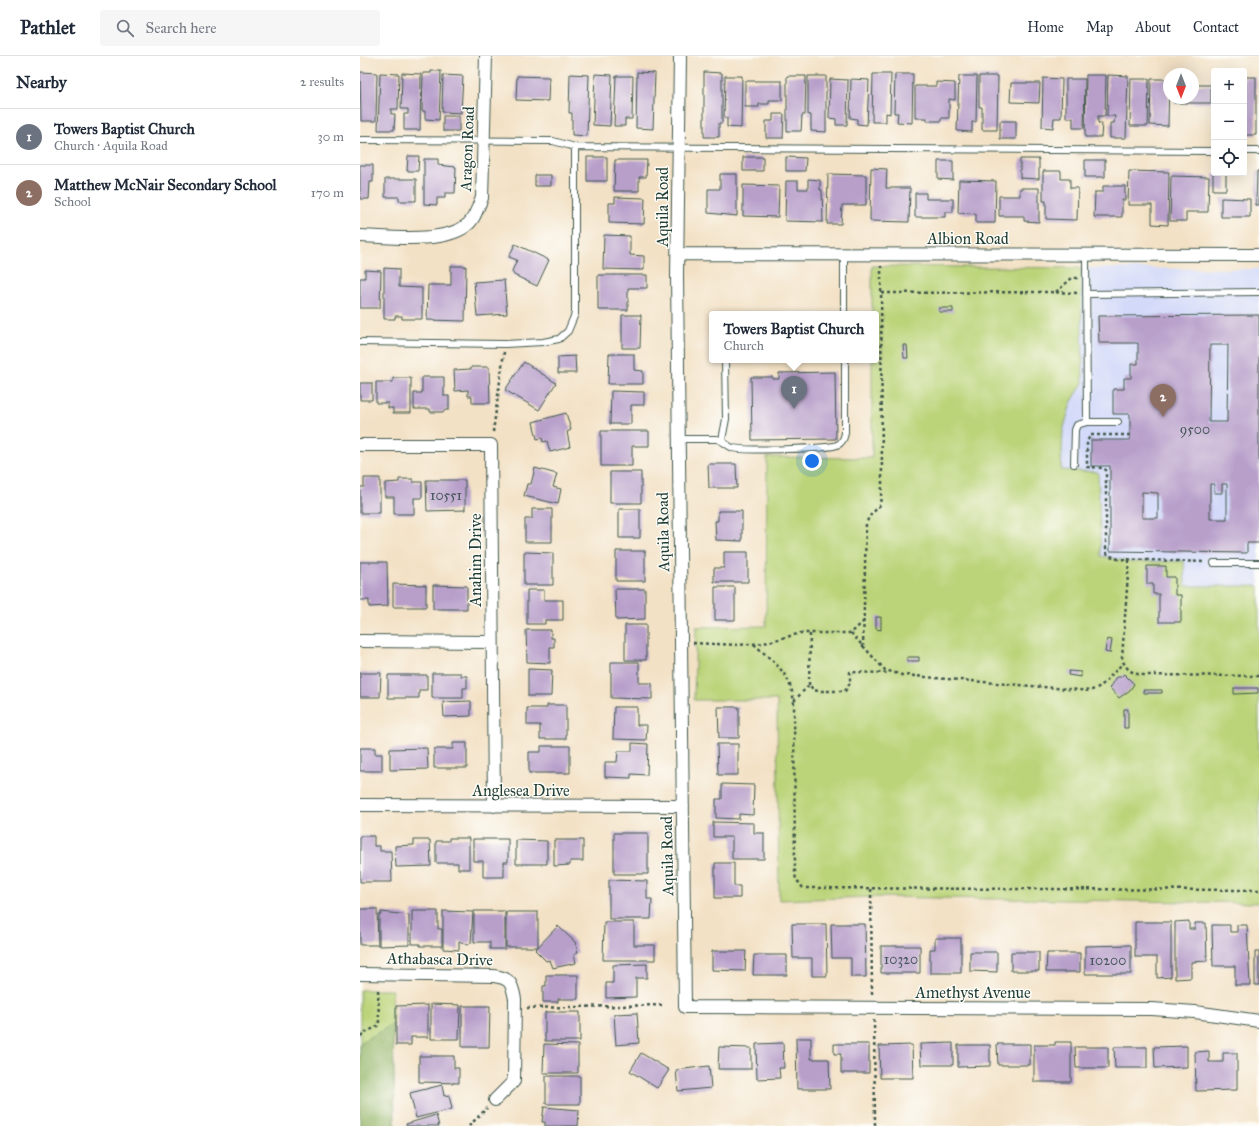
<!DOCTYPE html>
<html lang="en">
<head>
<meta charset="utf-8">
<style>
	:root { --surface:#fff; --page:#f6f6f7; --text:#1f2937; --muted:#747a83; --line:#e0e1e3; --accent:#2563eb }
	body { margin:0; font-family:"IM FELL Great Primer",serif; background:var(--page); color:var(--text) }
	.controls { position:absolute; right:12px; top:12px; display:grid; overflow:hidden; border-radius:4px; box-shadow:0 4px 16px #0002 }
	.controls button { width:36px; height:36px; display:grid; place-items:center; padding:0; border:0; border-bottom:1px solid var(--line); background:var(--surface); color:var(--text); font:20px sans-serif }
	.compass { position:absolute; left:803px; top:12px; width:36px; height:36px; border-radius:50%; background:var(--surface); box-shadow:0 4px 16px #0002; rotate:180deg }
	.you { position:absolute; left:452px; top:405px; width:14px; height:14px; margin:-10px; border:3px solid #fff; border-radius:50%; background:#1a73e8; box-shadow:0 0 0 6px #1a73e833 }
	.badge { display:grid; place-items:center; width:26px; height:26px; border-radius:50%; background:var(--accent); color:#fff; font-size:13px; font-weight:700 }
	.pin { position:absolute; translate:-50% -33px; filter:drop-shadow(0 1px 2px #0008) }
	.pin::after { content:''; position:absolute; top:21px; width:14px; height:12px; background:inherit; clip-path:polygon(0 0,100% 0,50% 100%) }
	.popup { position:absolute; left:349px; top:255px; width:170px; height:52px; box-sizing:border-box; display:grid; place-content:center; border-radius:4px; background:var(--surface); filter:drop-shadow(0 1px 3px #0005); font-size:13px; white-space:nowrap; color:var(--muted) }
	.popup b { font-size:15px; color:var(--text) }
	.popup::after { content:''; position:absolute; left:50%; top:100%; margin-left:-8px; border:8px solid transparent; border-top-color:var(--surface) }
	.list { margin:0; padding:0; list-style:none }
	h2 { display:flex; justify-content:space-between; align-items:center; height:52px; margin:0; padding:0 16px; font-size:17px }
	h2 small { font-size:13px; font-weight:400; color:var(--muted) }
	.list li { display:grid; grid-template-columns:26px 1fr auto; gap:12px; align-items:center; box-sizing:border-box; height:56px; padding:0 16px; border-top:1px solid var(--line) }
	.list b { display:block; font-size:15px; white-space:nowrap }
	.list p { margin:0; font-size:13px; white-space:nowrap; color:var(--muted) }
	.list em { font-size:13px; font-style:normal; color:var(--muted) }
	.icon { flex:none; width:22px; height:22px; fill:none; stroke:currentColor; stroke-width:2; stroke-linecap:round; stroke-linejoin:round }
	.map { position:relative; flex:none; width:899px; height:1070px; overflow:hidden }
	header { display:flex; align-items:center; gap:24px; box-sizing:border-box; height:56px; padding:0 20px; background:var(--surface); border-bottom:1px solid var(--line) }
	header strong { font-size:19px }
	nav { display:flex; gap:22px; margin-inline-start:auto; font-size:14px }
	.search { width:280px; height:36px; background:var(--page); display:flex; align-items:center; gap:10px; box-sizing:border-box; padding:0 14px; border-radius:4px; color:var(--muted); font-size:15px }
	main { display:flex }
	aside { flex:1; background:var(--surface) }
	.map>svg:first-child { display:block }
</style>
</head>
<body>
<header>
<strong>Pathlet</strong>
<div class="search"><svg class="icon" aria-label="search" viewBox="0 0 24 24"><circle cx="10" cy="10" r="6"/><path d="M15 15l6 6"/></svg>Search here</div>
<nav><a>Home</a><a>Map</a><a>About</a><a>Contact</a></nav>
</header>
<main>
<aside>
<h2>Nearby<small>2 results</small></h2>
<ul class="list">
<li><span class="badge" style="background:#6b7280">1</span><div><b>Towers Baptist Church</b><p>Church · Aquila Road</p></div><em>30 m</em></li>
<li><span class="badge" style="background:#8d6e63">2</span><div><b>Matthew McNair Secondary School</b><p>School</p></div><em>170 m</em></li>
</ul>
</aside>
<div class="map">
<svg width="899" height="1070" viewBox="0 0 899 1070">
	<rect width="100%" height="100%" fill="#fdfcf7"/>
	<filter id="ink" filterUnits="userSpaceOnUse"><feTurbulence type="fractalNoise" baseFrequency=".025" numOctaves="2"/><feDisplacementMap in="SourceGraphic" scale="8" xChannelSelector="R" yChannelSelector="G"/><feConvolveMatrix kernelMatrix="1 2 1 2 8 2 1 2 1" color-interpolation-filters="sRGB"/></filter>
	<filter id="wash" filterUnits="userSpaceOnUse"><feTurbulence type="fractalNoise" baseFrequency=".012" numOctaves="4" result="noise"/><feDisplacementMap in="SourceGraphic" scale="16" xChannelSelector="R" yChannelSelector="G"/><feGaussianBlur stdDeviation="0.9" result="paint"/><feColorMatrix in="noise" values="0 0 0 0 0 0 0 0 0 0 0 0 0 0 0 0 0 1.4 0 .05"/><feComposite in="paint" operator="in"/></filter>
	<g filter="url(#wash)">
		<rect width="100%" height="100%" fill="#f3e1c5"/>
		<path fill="#d2d9f9" d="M721 212 899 213V530H825L824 506H771L741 501 738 416 701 414 703 375 711 347 723 327Z"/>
		<path fill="#bbd479" stroke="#6d8856" d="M512 210 721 212 723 327 711 347 703 375 701 414 738 416 741 500 771 506 824 505 825 530H899V847L512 841 419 844 417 644H334L336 571 406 570 407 401 512 402V304H516V258H512Z
			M0 934H32L35 1070H0Z"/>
		<path fill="#94b669" stroke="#5a7a4e" d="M33 968 35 1070H0V987Z"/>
		<g id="blocks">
			<path fill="#b79fca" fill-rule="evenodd" d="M71 15H81L79 64 65 63V55H62L63 17H71Z
				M0 16 17 17 16 65H1Z
				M277 16 295 17 293 73 276 72Z
				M344 16 362 17V67H359V81H344Z
				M20 17 39 18 38 53H31V58H35L34 74H18Z
				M42 17 61 18 60 74H44V58H48V53H41Z
				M210 18 229 19 227 80 212 79V57H209Z
				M235 18 252 19 250 70 233 69Z
				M513 18H531L530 58 526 57V66H512Z
				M535 18H553L552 67 537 66 538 57H534Z
				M83 19 103 20 101 57 82 56Z
				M726 19H746L745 60H738V67H742L741 81H725Z
				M748 19 768 20 766 82H750V67H754L755 60H747Z
				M157 20 189 21 188 45 156 44Z
				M256 20H273L272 63H265V70H254Z
				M365 20H382L381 72 367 71V62H364Z
				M427 20H446L445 59H442L441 75H427Z
				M448 20H466V76L451 75V59H448Z
				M599 20H617L616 66H612V76L597 75Z
				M619 20H638L637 74H622V51H619Z
				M884 21H896V79H884Z
				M683 22 702 23 701 62H694L693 72 682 71Z
				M470 23 488 24 487 69H476V63L469 62Z
				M491 23 509 24 507 69 497 68V63L490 62Z
				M706 23H725L724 72H713V62H706Z
				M771 23H789L788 70H770Z
				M791 23H809L808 70 790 69Z
				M385 25H422V44H409V48H399V51H385Z
				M576 26 595 27V44L589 43V62H581V65H567V62H555V30H576Z
				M651 27H680L679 47 650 46Z
				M833 29H851V47H814V42H833Z
				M413 58H424L423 82H406V65H413Z
				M83 60H99V75H83Z
				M640 65H656V83H640Z
				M48 100H59L58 115H47Z
				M227 101H247V125H227Z
				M383 101H403V115H383Z
				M426 101 446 102 445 115H426Z
				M64 103H78V109L96 111 95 137H85V142H77V149L64 148Z
				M660 103H679V123L660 122Z
				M255 104H287L286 121H279V135H254Z
				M725 104H745V121H725Z
				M578 105H593V124L578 123Z
				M0 109H13V126H10L9 143H0Z
				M511 112 527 113 526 132H550L549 166 510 165Z
				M683 115H701V123H710V132H718L717 164 686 163V145H683Z
				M769 115 809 116 808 169 792 168V149H768Z
				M897 115H899V149H896Z
				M853 117H866V134H853Z
				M360 118H377V160L348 157V133H360Z
				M468 118 506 119V149H482L481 168H467Z
				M175 119H191V130H175Z
				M811 120 849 121 848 156H826V165H810Z
				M25 123H56V145H39V141H25Z
				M448 123 460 124V134H462L463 166 425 165 426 125H438V133H448Z
				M599 124 636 125 635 167H616V158L598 157Z
				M383 129 419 130 418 161 383 160Z
				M743 130H765V144H762V161H734L735 136H743Z
				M660 132H679V166L664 165V160H639V140H660Z
				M555 137H566V143H593V156H585V161H555Z
				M255 141 285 142 284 168 249 167V147H255Z
				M861 142 890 143V161H861Z
				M244 179 270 180V199L284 200V214L243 213Z
				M155 188 189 204 177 230 154 219 152 215 157 204 149 201Z
				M91 210H106L105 265 67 264 68 229H91Z
				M24 212 39 213V231L62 232V263H42V260H35V263H24Z
				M5 214 21 215 20 252H0V222H5Z
				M238 219H287V232H268V254H238Z
				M144 224 147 258 117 260 114 226Z
				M579 252H593V256H579Z
				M262 259H281L280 292H262Z
				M899 259V487H887V497L750 495V410H731V384H770V358H753V333H764V322H771V308H778V287H739L738 260ZM850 289H868L867 366H849ZM850 428H854V437H862V428H867V463H850ZM782 436 798 437V462H782Z
				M543 289H547L548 302H544Z
				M249 298H274V314L283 315V328H248Z
				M215 300 216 317H198V301Z
				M164 306 196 327 179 354 145 334Z
				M111 311H129L130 347H112V340H108V334L95 335 94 314 111 313Z
				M475 316 476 383 392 384 391 321H413V323H419V317Z
				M62 321H84V340H89V354H84V356H70V353H54V337H62Z
				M33 322H51V357H33V352H28V347H16V326H33Z
				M0 327H12V344H0Z
				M251 335 284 336V349H271V368H250Z
				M206 357 211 374 207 376 210 391 190 396 187 385 183 386 182 382 177 383 173 366Z
				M241 375H289V390H272V410H241Z
				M348 408H376L377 432H349Z
				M175 412 197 418 193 431 201 433 198 448 164 440 167 428H171Z
				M250 416H281V447H250Z
				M4 422H20V457H0V431H4Z
				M39 423H53V426H62V442H54V458H34V441H25V427L39 426Z
				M66 424H105V454L67 455Z
				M172 453H192V486H165V463H172Z
				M259 453H280V482H259Z
				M358 455H382V485L356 484 355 465H358Z
				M256 495H285V525H256Z
				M164 496 193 497V529H164Z
				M364 496H388V526H354V512H364Z
				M0 506H27L28 550 9 551V544H0Z
				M787 510H806V521H815V539H821V566H799V538H793V528H787Z
				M33 528 66 529V551H33Z
				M73 529 107 530V553H73Z
				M355 531H375V564H355Z
				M255 533H285V563L256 564Z
				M167 534H184V544H203V564H185V568H167Z
				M516 561H521V574L516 573Z
				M265 569H286V604H265Z
				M166 574H191V582H194V591H190V607L167 606Z
				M747 583 752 584 750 597 745 596Z
				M547 601H559V605H547Z
				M251 606H279V627H292V643L251 642Z
				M168 613 192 614 191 640H168Z
				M709 615 721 616V621L708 619Z
				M0 617H21L20 641H0Z
				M72 617H101V620H107V632H103V642H72Z
				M764 618 774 628 770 634 759 642 750 632 757 621H761Z
				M28 619H67V634H59V642H28Z
				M874 632H898V637L874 638Z
				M783 634H802V637H783Z
				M111 645V660L84 661 83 646Z
				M187 649H206V683H180V669H167V652H187Z
				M254 651H277V669H287L286 684 253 683Z
				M358 651H379V682H359Z
				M764 653H768V672H764Z
				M93 687H107V712H74V693H93Z
				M272 687 288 688 287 719 271 718V722L245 721V706H257L258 695H272Z
				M357 688H378V719H358Z
				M181 690H210V717H169V696H181Z
				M0 692H15V698H22V715H0Z
				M67 692 68 713 30 714V693Z
				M362 728 394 729 393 759 379 758V763L356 762V743H362Z
				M353 766 394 767V777H404V803H372V781H353Z
				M254 777H288V818H254Z
				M0 780H14V790H20V795H31L32 826H0Z
				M89 782H109V813H98V807H76V785H89Z
				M113 783H148V806H144V821H123V805H113Z
				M54 784H70L71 810 36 811 35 790 54 789Z
				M156 784 187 785V808H156Z
				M194 784H223V805H210V809L194 810Z
				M355 807H374V830H380V842H355Z
				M249 824 287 825V843H292L291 863H249Z
				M0 853H17L18 889H0Z
				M52 855H78V873H82V890H60V888H52Z
				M83 855 113 856 111 887 107 889 99 885V894L83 893Z
				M114 855H145V893H130V886H114Z
				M21 856 49 859V889L19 890V859H21Z
				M146 856H178V891H146Z
				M829 865V873H835V867H846L847 905 831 906V922L815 923V866Z
				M244 866H274V889H295V904H243Z
				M775 866H811V921L797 922V901H775Z
				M432 868H466L467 920H452V902H433Z
				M471 868H505L506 921H491V902H472Z
				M852 869H870V876H877V869H887L890 929H875V910H853Z
				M198 870 215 886 218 896 214 899 216 907 193 912 190 904 186 905 175 894Z
				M575 882H601V917H570V893H575Z
				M771 889V918H725V890Z
				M521 890H560V917H521Z
				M352 895H386L385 915 352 914Z
				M610 896H637V916L610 915Z
				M651 896H679V915H651Z
				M895 896H899V929H895Z
				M687 897H720V916H686Z
				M394 899H427V919H393Z
				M287 908V922H276V941L246 942V927H253V909Z
				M186 919H218V943H198V946H183V930H186Z
				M71 948 100 949 99 983H71Z
				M68 949V981H51V989H36V950Z
				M102 950H130L129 991H102Z
				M185 956H220V985H185Z
				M277 957 279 987 256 989 254 958Z
				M436 982H451V1003H469L470 1033H437Z
				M695 986H711V1026H674V989H695Z
				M423 987 424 1012H419L420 1022 397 1023 396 988Z
				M593 987V1009H561L560 988Z
				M184 988 218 989V1017H183Z
				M474 988H509V1017H481V998H474Z
				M637 988H670V1009H638Z
				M552 989 553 1022H520L519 990Z
				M598 989H630V1010L598 1011Z
				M827 990V1011L795 1012 794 991Z
				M359 991 391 992V1013H358Z
				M715 991H748V1012H716Z
				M754 991H787V1012H755Z
				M849 995V1006H863V997H877V1034L836 1035 835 996Z
				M281 997 309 1014 297 1032 270 1015Z
				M59 1000H94V1012H99V1027L59 1026Z
				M349 1010 351 1032 318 1035 316 1014Z
				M186 1020H220V1048H186Z
				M82 1029 84 1040 89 1039 92 1053 56 1062 50 1037Z
				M184 1051 219 1054 218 1070H185V1066H182Z
				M76 1059 79 1070H47L46 1068Z"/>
		</g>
	</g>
	<g filter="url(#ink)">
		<use href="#blocks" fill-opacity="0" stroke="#3f564a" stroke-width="1"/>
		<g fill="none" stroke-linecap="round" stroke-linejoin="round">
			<g stroke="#3f564a" stroke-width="8">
				<path id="service" d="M0 84 193 85 215 91 854 95
					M884 95H899
					M484 198V258
					M726 238 899 236
					M0 286 145 288 183 286 199 283 208 275 215 258V91
					M727 366H758
					M318 383H357C364 385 367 390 373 392 384 395 468 393 477 389 482 387 484 383 485 377V304
					M362 384 366 363 365 304
					M714 408 715 374 717 369 727 366 726 199
					M854 507H899"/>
			</g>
			<g stroke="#3f564a" stroke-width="14">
				<path id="minor" d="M320 0 317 219 325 951 792 953 835 956 899 965
					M0 180C29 181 84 188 107 169 115 163 118 150 122 142L126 0
					M318 198 899 199
					M0 389H131L134 750
					M0 585 131 586
					M0 749 323 750
					M0 918 134 920C150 922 152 927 155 943L154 1025 135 1044"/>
			</g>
			<path stroke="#3f564a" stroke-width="2.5" stroke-dasharray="3 3" stroke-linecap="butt" d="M696 236 712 222H718
				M522 237 687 236 718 237
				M133 376 144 296
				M770 379H731L727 385V411L743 412 746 414V495L748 499 758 503 845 506
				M769 504 762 602C765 613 772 618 784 619L899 620
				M491 577 525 614 542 619 730 635 741 630 763 607
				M333 587 378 589 404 587 441 577H491L503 566
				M394 588C415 608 432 617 434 649L435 818 436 823 443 832 899 834
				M503 591 506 468 509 461 520 449 522 430 521 210
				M449 629 450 577
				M434 645 449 629 454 634 458 635H485L490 627V616L529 617
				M511 833 512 939
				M167 952 303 949
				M514 964 515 1070
				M0 980 19 969 18 931
				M109 1070 127 1052"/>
			<use href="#service" stroke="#fff" stroke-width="6"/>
			<use href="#minor" stroke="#fff" stroke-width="12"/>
		</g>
	</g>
	<g text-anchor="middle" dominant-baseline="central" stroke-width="3" stroke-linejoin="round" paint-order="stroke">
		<g font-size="14" fill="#45565a">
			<text x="835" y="373">9500</text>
			<text x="86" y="439">10551</text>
			<text x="541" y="903">10320</text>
			<text x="748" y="904">10200</text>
		</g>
		<g font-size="16" fill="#1f3d34" stroke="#fdfcf7">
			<text transform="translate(107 93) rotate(-88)">Aragon Road</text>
			<text transform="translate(302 151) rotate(-90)">Aquila Road</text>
			<text x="608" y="182">Albion Road</text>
			<text transform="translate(303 476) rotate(-91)">Aquila Road</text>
			<text transform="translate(115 504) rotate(-90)">Anahim Drive</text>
			<text x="161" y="734">Anglesea Drive</text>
			<text transform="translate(307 800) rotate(-91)">Aquila Road</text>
			<text transform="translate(80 903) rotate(1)">Athabasca Drive</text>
			<text x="613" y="936">Amethyst Avenue</text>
		</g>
	</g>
</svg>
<div class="controls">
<button>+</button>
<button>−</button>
<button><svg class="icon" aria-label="locate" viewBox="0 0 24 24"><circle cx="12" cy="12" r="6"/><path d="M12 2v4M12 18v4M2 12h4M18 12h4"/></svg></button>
</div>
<svg class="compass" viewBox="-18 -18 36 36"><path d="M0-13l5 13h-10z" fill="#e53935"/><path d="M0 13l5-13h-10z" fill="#747a83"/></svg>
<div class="you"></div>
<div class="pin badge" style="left:434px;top:353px;background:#6b7280">1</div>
<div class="popup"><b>Towers Baptist Church</b>Church</div>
<div class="pin badge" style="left:803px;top:361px;background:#8d6e63">2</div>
</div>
</main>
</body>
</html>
